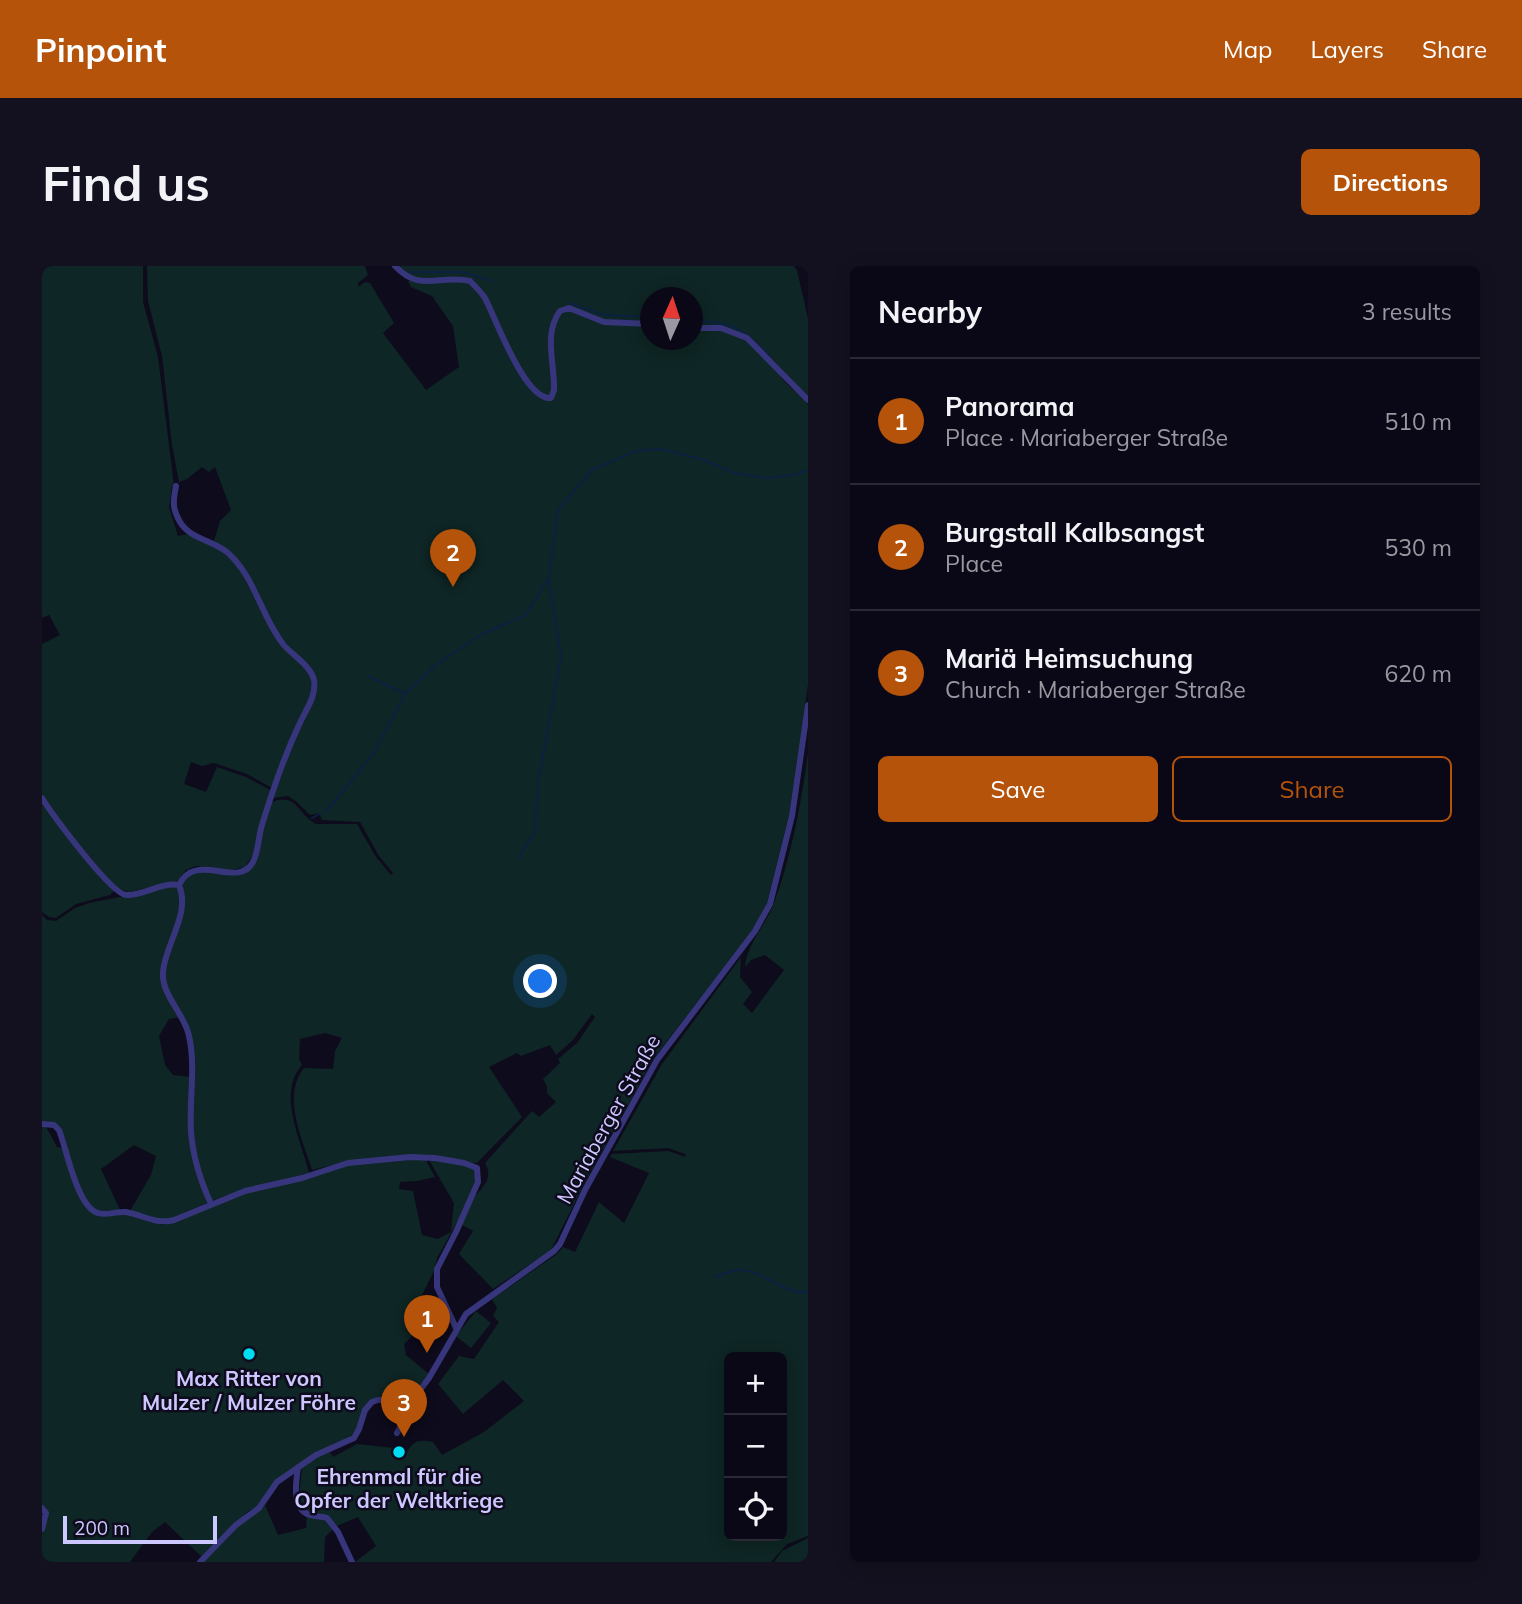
<!DOCTYPE html>
<html lang="en">
<head>
<meta charset="utf-8">
<style>
	:root { --surface:#0a0816; --page:#13111f; --text:#f1f3f6; --muted:#999aa1; --line:#2a2935; --accent:#b45309 }
	body { margin:0; font-family:Mulish,sans-serif; background:var(--page); color:var(--text) }
	.controls { position:absolute; right:21px; bottom:21px; display:grid; overflow:hidden; border-radius:10px; box-shadow:0 4px 18px #0003 }
	.controls button { width:63px; height:63px; display:grid; place-items:center; padding:0; border:0; border-bottom:2px solid var(--line); background:var(--surface); color:var(--text); font:35px sans-serif }
	.compass { position:absolute; left:598px; top:21px; width:63px; height:63px; border-radius:50%; background:var(--surface); box-shadow:0 4px 18px #0003; rotate:3deg }
	.scale { position:absolute; left:21px; bottom:18px; width:154px; box-sizing:border-box; padding-left:7px; border:4px solid #ccc7ff; border-top:0; font-size:19px; line-height:24px; white-space:nowrap; color:#ccc7ff; -webkit-text-stroke:5px #0e0b1d; paint-order:stroke }
	.you { position:absolute; left:499px; top:716px; width:24px; height:24px; margin:-18px; border:5px solid #fff; border-radius:50%; background:#1a73e8; box-shadow:0 0 0 10px #1a73e833 }
	.badge { display:grid; place-items:center; width:46px; height:46px; border-radius:50%; background:var(--accent); color:#fff; font-size:23px; font-weight:700 }
	.pin { position:absolute; translate:-50% -58px; filter:drop-shadow(0 2px 4px #0008) }
	.pin::after { content:''; position:absolute; top:37px; width:24px; height:21px; background:inherit; clip-path:polygon(0 0,100% 0,50% 100%) }
	.list { margin:0; padding:0; list-style:none }
	h2 { display:flex; justify-content:space-between; align-items:center; height:91px; margin:0; padding:0 28px; font-size:30px }
	h2 small { font-size:23px; font-weight:400; color:var(--muted) }
	.list li { display:grid; grid-template-columns:46px 1fr auto; gap:21px; align-items:center; box-sizing:border-box; height:126px; padding:0 28px; border-top:2px solid var(--line) }
	.list b { display:block; font-size:26px; white-space:nowrap }
	.list p { margin:0; font-size:23px; white-space:nowrap; color:var(--muted) }
	.list em { font-size:23px; font-style:normal; color:var(--muted) }
	.actions { display:flex; gap:14px; padding:21px 28px }
	.actions a { flex:1; padding:16px 0; border:2px solid var(--accent); border-radius:10px; text-align:center; font-size:24px; color:var(--accent) }
	.actions .main { background:var(--accent); color:#fff }
	.icon { flex:none; width:38px; height:38px; fill:none; stroke:currentColor; stroke-width:2; stroke-linecap:round; stroke-linejoin:round }
	.map { position:relative; flex:none; width:766px; height:1296px; overflow:hidden; border-radius:10px }
	header { display:flex; align-items:center; gap:42px; box-sizing:border-box; height:98px; padding:0 35px; background:var(--accent); color:#fff }
	header strong { font-size:33px }
	nav { display:flex; gap:38px; margin-inline-start:auto; font-size:24px }
	.intro { display:flex; align-items:center; justify-content:space-between; box-sizing:border-box; height:168px; padding:0 42px }
	h1 { margin:0; font-size:49px }
	.button { padding:18px 32px; border-radius:10px; background:var(--accent); color:#fff; font-size:24px; font-weight:700 }
	main { display:flex; gap:42px; padding:0 42px }
	aside { flex:1; background:var(--surface); border-radius:10px; box-shadow:0 4px 18px #0003 }
	.map>svg:first-child { display:block }
</style>
</head>
<body>
<header>
<strong>Pinpoint</strong>
<nav><a>Map</a><a>Layers</a><a>Share</a></nav>
</header>
<div class="intro"><h1>Find us</h1><a class="button">Directions</a></div>
<main>
<div class="map">
<svg width="766" height="1296" viewBox="0 0 766 1296">
	<rect width="100%" height="100%" fill="#0e0b1d"/>
	<path fill="#0e2625" fill-rule="evenodd" d="M0 0H101V36L116 91 132 219 130 221 127 241 136 270 146 268 170 278 195 298 224 352 269 410 271 428 232 523 205 508 172 497 160 500 149 496 142 518 164 526 175 501 204 511 230 525 212 587 203 601 188 604 154 600 144 604 136 615 87 626 74 622 14 550 0 528V378L18 369 7 349 0 352Z
		M105 0H323L326 9 316 17V21L323 16 328 17 352 57 341 67 384 124 417 101 411 60 390 30 369 21 366 15H369L357 0H752L755 4 766 53V131L731 94C739 119 751 120 766 138V419L747 550 725 637 712 662 612 792 540 922 509 984 451 1023 417 988 431 965 420 959C422 952 424 944 428 937 438 922 453 915 443 897L490 845 497 851 514 836 505 827V820L501 813 518 797 516 793 535 777 553 751 550 748 531 774 514 789 508 779 479 790 475 787 447 801 480 851 435 897C420 897 406 891 391 890 350 887 310 894 270 904 261 874 239 831 262 802L291 803 293 785 300 772 283 767 258 773 257 793 260 799C234 828 260 876 267 907L202 923 169 935C159 912 152 888 151 863 149 830 157 794 147 762 142 744 123 728 122 709 122 690 134 671 138 653 140 643 139 617 143 611 155 594 193 619 209 602 219 591 217 574 221 561 223 553 227 544 230 536 255 526 256 549 274 558H315L334 591 349 609 351 607 337 590 318 556 280 554 277 547 268 549 255 536 246 530 231 532 257 462 273 429 274 416 268 403 238 370 197 296 172 275 178 255 189 244 173 201 167 206 160 201 145 213 137 216 130 179 120 90 106 35ZM440 25C462 55 471 111 504 131L508 130 511 124C511 98 499 62 519 42L533 41 536 48 527 44 519 47C513 58 509 68 510 81 510 97 520 118 510 132L503 134 490 126 472 97 438 27ZM608 32H650V74H608Z
		M766 487V1270L745 1278 729 1296H313L334 1280 316 1251 295 1260 262 1243 257 1230 260 1202 275 1190 288 1186 291 1191 315 1178 352 1182 354 1188 364 1189C370 1175 376 1173 391 1176L400 1189 442 1166 482 1135 461 1114 421 1148 396 1118 417 1090 432 1093 457 1056 451 1050 455 1042 450 1033 515 988 521 981 533 986 557 936 582 957 607 907 568 891 570 888 626 885 644 891 643 888 626 882 571 885 620 798 699 691 698 711 710 726 701 738 710 747 742 704 723 689 709 694 703 701C705 677 724 659 732 637 750 588 759 538 766 487ZM687 1091H740V1270H687Z
		M0 535 72 625 68 629 34 638 14 652 7 651 0 646Z
		M133 620 139 627 135 652 119 706 139 751 127 753 117 770 123 799 131 809 149 811C148 858 149 892 165 937L132 951 120 954 88 945 109 909 114 890 92 879 59 903 78 944 55 945C33 924 24 886 13 857L0 855V649L5 654 14 655 33 642 47 637Z
		M3 859 15 881 20 882 49 946 85 948 120 959 204 927 306 899 343 893 384 894 393 911 375 915 358 916 357 923 371 925 380 969 396 973 409 966 412 937 387 894 421 899 433 904V915L422 944 395 992 392 1005 379 1031 380 1043 374 1066 362 1078 364 1089 387 1108C367 1134 367 1130 335 1131L310 1169 233 1215 216 1240 205 1246 160 1291 123 1256 110 1266 88 1296H0V1266L6 1252 0 1238V861Z
		M434 1045 449 1057 429 1082 414 1070Z
		M223 1239 236 1269 264 1262 265 1249 285 1253 291 1263 283 1271 282 1296H160L196 1260Z
		M766 1272V1296H732L740 1285Z"/>
	<g fill="none" stroke-linecap="round" stroke-linejoin="round">
		<path stroke="#0b2141" stroke-width="2" d="M368 6H420L450 15
			M527 37 563 49 608 51
			M650 54C692 58 700 60 728 91
			M326 410 363 428
			M283 545 289 540 331 488 363 428 392 400 440 368 484 349 507 311 516 244 550 204 594 185 619 183 662 194 692 207 725 212 753 209 766 204
			M270 552 279 547
			M476 592 493 566 496 517 519 391 507 313
			M673 1010C680 1009 688 1005 696 1004 723 1003 739 1029 766 1026"/>
		<path stroke="#37367c" stroke-width="6" d="M353 0C378 27 397 8 428 15 434 21 439 26 443 32 454 53 483 135 509 132L512 124C513 98 501 68 518 45L527 42 562 56 608 58
			M650 62H679L705 72 766 134
			M134 220C131 235 130 242 138 256 148 273 171 274 186 287 213 311 219 350 241 378 250 389 269 400 272 414 275 430 263 445 257 459 242 491 230 526 220 559 216 571 217 584 211 596 196 624 154 584 137 619
			M0 532C10 548 69 628 84 629 102 630 118 616 137 619
			M137 619C149 648 123 678 121 706 119 729 143 748 147 770 154 801 147 834 149 866 151 891 158 914 169 938
			M0 858 12 859 17 864C25 884 35 941 56 947 65 950 75 945 84 946 101 949 114 959 132 954L203 925 260 912 306 897 368 891 393 892 422 897 435 902 436 916 414 966 395 1003V1021L414 1062
			M355 1167 375 1128
			M256 1201C254 1216 249 1243 268 1249 274 1251 280 1250 285 1252L296 1266 310 1296
			M0 1242 4 1247 0 1263
			M158 1296 194 1259 217 1242 235 1216 274 1189 312 1172 317 1163 323 1144 330 1136 336 1134 366 1133 375 1128 387 1112 424 1048 512 985 518 978 543 924 615 794 713 665 728 638 750 550 766 439"/>
	</g>
	<g fill="#00ddf2" stroke="#0e0b1d" stroke-width="2.5">
		<circle cx="207" cy="1088" r="7"/>
		<circle cx="357" cy="1186" r="7"/>
	</g>
	<g text-anchor="middle" dominant-baseline="central" stroke-width="5" stroke-linejoin="round" paint-order="stroke">
		<g font-size="21" fill="#ccc7ff" stroke="#0e0b1d">
			<text transform="translate(566 853) rotate(-61)">Mariaberger Straße</text>
		</g>
		<g font-size="21" font-weight="bold" fill="#ccc7ff" stroke="#0e0b1d">
			<text x="207" y="1112">Max Ritter von<tspan x="207" dy="24">Mulzer / Mulzer Föhre</tspan></text>
			<text x="357" y="1210">Ehrenmal für die<tspan x="357" dy="24">Opfer der Weltkriege</tspan></text>
		</g>
	</g>
</svg>
<div class="controls">
<button>+</button>
<button>−</button>
<button><svg class="icon" aria-label="locate" viewBox="0 0 24 24"><circle cx="12" cy="12" r="6"/><path d="M12 2v4M12 18v4M2 12h4M18 12h4"/></svg></button>
</div>
<svg class="compass" viewBox="-18 -18 36 36"><path d="M0-13l5 13h-10z" fill="#e53935"/><path d="M0 13l5-13h-10z" fill="#999aa1"/></svg>
<div class="scale">200 m</div>
<div class="you"></div>
<div class="pin badge" style="left:385px;top:1087px">1</div>
<div class="pin badge" style="left:411px;top:321px">2</div>
<div class="pin badge" style="left:362px;top:1171px">3</div>
</div>
<aside>
<h2>Nearby<small>3 results</small></h2>
<ul class="list">
<li><span class="badge">1</span><div><b>Panorama</b><p>Place · Mariaberger Straße</p></div><em>510 m</em></li>
<li><span class="badge">2</span><div><b>Burgstall Kalbsangst</b><p>Place</p></div><em>530 m</em></li>
<li><span class="badge">3</span><div><b>Mariä Heimsuchung</b><p>Church · Mariaberger Straße</p></div><em>620 m</em></li>
</ul>
<div class="actions"><a class="main">Save</a><a>Share</a></div>
</aside>
</main>
</body>
</html>
